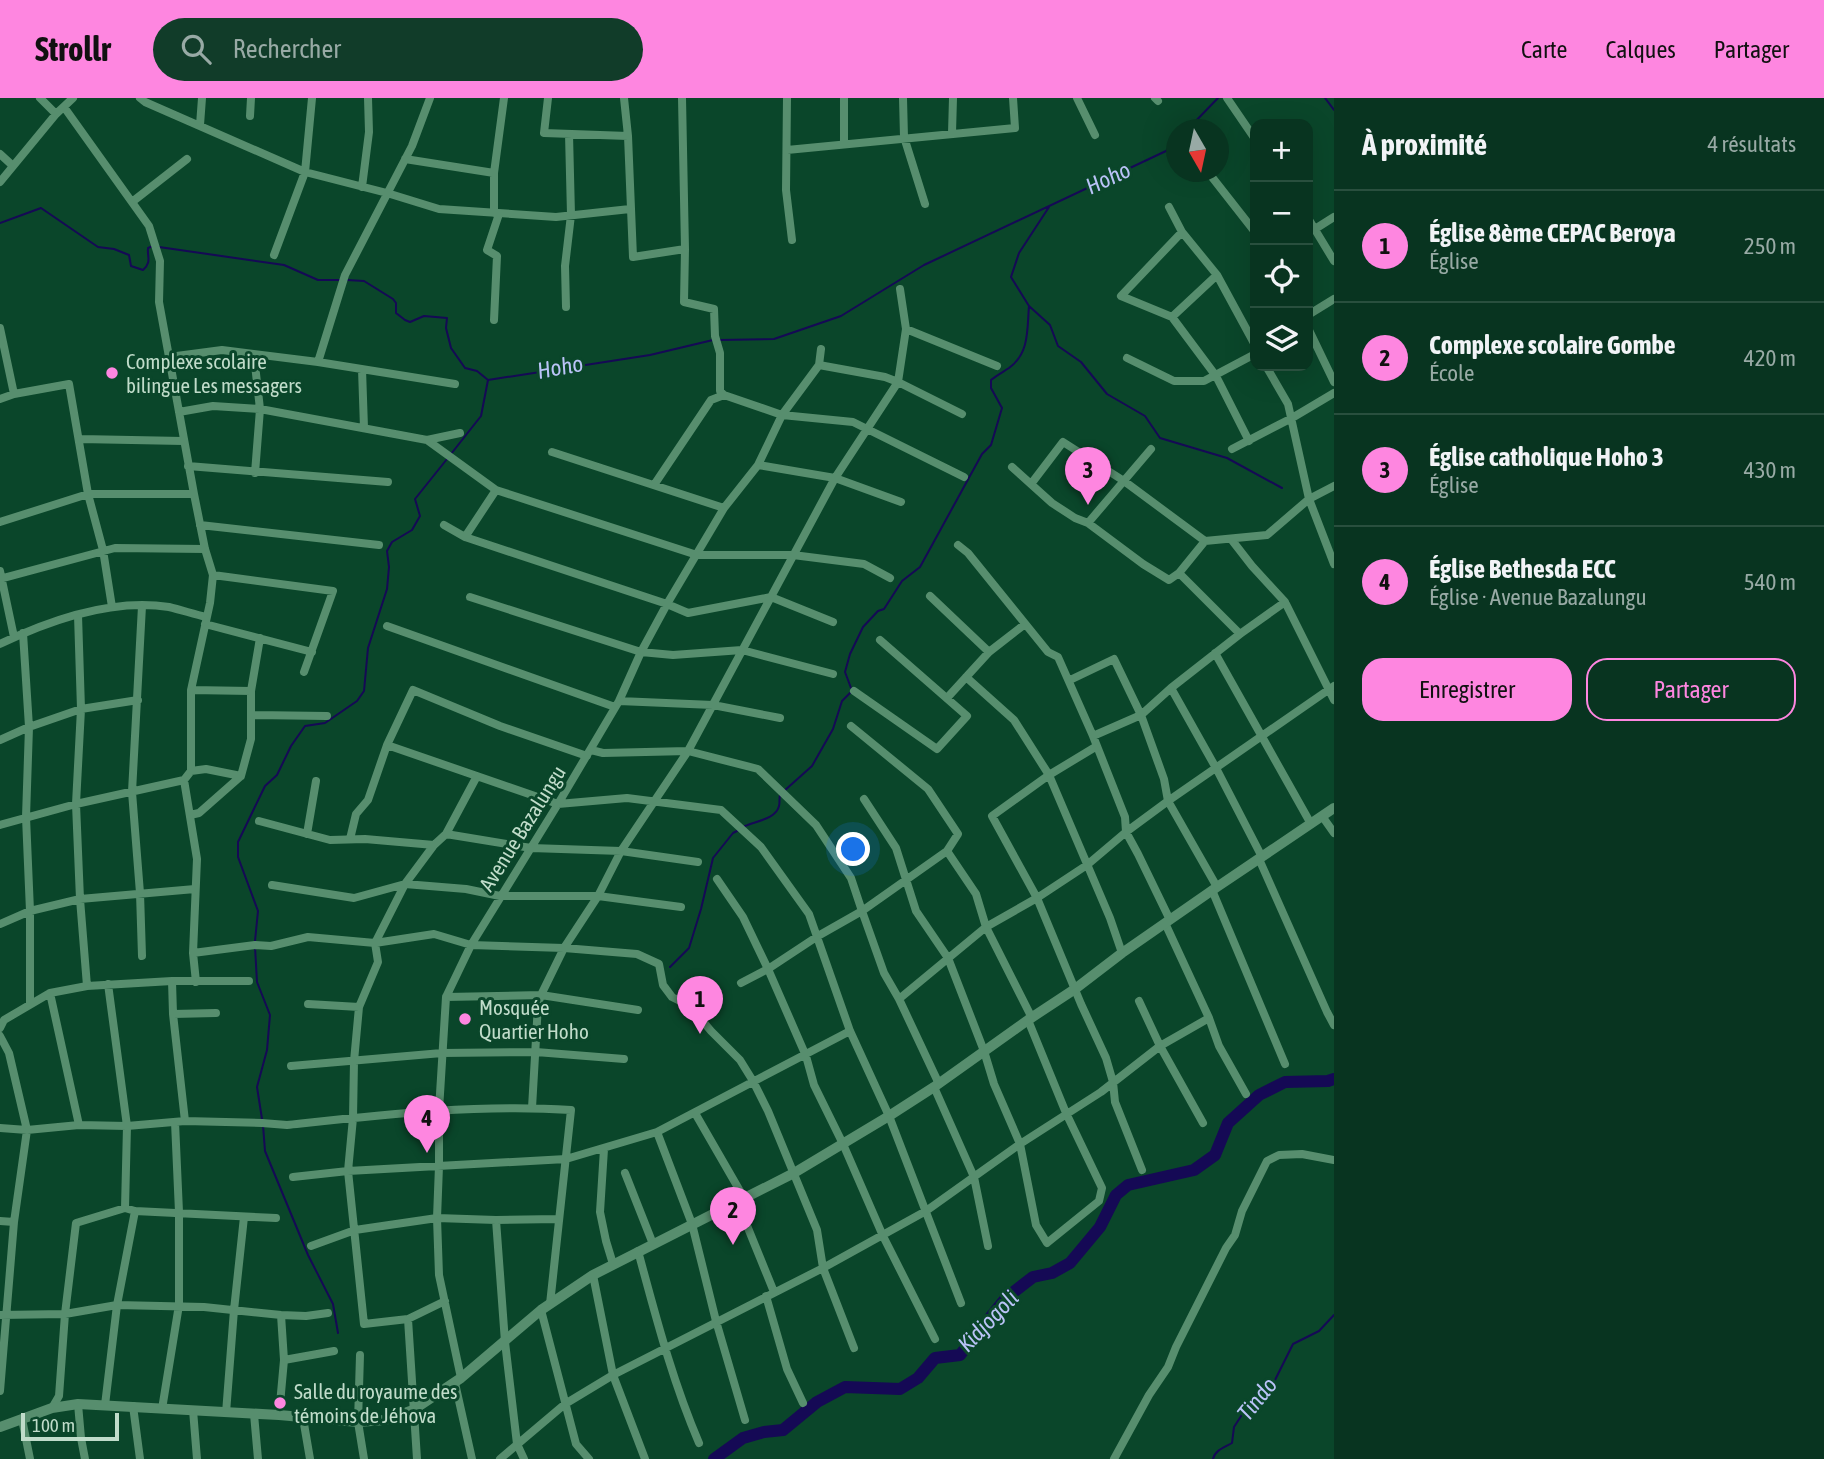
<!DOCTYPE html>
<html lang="fr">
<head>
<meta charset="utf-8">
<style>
	:root { --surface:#083420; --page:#113c29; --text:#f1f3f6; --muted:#98aaa5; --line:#294f3e; --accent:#fe86e0 }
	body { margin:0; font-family:"Asap Condensed",sans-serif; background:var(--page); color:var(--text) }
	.controls { position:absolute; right:21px; top:21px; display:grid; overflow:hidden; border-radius:14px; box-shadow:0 7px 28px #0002 }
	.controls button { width:63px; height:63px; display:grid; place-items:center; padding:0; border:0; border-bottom:2px solid var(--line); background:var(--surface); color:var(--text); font:35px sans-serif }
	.compass { position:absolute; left:1166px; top:21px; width:63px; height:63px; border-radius:50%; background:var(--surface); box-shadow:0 7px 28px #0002; rotate:171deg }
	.scale { position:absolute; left:21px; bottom:18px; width:98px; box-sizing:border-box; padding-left:7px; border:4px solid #c0dcca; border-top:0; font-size:19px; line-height:24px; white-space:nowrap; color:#c0dcca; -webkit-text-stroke:5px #0a462a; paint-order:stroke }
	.you { position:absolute; left:854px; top:752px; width:24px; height:24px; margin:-18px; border:5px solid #fff; border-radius:50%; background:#1a73e8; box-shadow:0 0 0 10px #1a73e833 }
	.badge { display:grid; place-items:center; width:46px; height:46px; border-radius:50%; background:var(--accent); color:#111; font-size:23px; font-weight:700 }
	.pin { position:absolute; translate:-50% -58px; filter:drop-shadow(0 2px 4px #0008) }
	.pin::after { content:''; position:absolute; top:37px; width:24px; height:21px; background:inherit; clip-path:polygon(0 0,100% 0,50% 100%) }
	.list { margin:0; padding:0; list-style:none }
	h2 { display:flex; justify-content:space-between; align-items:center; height:91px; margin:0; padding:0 28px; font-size:30px }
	h2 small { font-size:23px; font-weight:400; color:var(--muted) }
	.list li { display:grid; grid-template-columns:46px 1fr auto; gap:21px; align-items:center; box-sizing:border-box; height:112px; padding:0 28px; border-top:2px solid var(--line) }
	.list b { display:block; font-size:26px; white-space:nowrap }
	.list p { margin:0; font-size:23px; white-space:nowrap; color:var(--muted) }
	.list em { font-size:23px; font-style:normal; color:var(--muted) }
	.actions { display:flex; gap:14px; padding:21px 28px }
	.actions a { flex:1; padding:16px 0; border:2px solid var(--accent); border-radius:21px; text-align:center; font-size:24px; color:var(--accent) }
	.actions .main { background:var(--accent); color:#111 }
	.icon { flex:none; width:38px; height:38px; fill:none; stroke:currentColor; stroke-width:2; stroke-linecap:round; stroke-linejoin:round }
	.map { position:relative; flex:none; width:1334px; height:1361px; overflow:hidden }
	header { display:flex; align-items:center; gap:42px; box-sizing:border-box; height:98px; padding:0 35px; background:var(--accent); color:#111 }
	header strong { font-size:33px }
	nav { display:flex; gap:38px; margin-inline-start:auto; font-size:24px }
	.search { width:490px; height:63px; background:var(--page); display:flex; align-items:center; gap:18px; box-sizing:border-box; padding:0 24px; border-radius:38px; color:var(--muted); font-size:26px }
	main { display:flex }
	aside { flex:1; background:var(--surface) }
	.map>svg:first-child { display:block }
</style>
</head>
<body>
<header>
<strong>Strollr</strong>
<div class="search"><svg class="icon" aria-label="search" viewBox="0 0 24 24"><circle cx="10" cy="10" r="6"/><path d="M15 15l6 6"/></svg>Rechercher</div>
<nav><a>Carte</a><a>Calques</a><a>Partager</a></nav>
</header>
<main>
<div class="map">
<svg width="1334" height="1361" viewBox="0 0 1334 1361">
	<rect width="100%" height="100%" fill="#0a462a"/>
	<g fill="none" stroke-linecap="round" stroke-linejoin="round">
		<path stroke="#150955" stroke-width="2" d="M1325 0 1334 12
			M1187 32 1218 0
			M1049 109 1019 155 1011 179 1029 208 1050 227 1058 248 1081 264 1107 296 1145 318 1160 340 1227 360 1282 390
			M0 125 41 110 98 149 114 151 129 157 131 168 143 172C152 164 147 159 148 150L153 148
			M159 149 284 167 318 182H341
			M347 182 364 183 393 201 396 205V215L405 222 410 224 424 218 447 220 446 230 451 250 465 270 477 273 488 282 650 257 713 242
			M719 242 774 241 841 218 924 167 1166 53 1176 42
			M451 356 481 318 488 282
			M851 590 845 574 850 556 863 529 878 513 884 511 902 483 920 469 982 356 991 347 1002 310 991 290V282C997 277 1003 274 1009 270 1030 255 1027 230 1029 208
			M784 693 812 668 833 631 842 603 850 595
			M745 728C756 723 776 721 779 708 780 704 779 700 780 697
			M255 843 258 813 238 759V744L265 688 277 677 291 648 305 628 325 625 357 603 364 593 368 550 387 491 389 469 387 453 392 444 412 432 420 418 415 401 447 361
			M255 849 257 884 270 917 267 952 257 989 262 1021
			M670 869 689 850 701 811 713 760 733 735 737 733
			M263 1027 265 1053 308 1157 333 1206 338 1235
			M1213 1361C1215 1352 1225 1349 1232 1345L1234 1329 1256 1295 1274 1284 1293 1246 1319 1233 1334 1217"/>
		<path stroke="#150955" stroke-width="12" d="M714 1361 743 1340 764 1334 783 1332 817 1304 845 1289 900 1291 918 1280 935 1260 960 1257 1006 1200 1033 1179 1052 1175 1070 1165 1100 1129 1116 1097 1128 1087 1194 1072 1215 1057 1228 1025 1259 997 1285 984 1328 983 1334 981"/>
		<path stroke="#578e6e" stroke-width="8" d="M40 0 56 16
			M140 0 145 4 305 74 387 95 439 111 556 119 630 111
			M548 0 544 35 628 38
			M624 0 628 38 633 159 685 151
			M682 0 685 151 684 204 714 211 715 238 720 255V293L724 297 782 317 853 324 964 379
			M787 0 786 92 792 142
			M903 0 904 39 925 106
			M1077 0 1095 37
			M1155 0 1158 3
			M1227 0 1255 41
			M250 18 251 0
			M200 27 202 0
			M952 35 953 0
			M844 46V0
			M787 52 1015 30 1013 0
			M0 56 12 67
			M405 61 494 75
			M1208 74 1255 134
			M0 84 56 16 73 0
			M362 89 369 34 368 0
			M132 104 187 61
			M1169 109 1182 134 1217 177 1255 247
			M494 115V75L504 0
			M1308 120 1334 163
			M1315 131 1334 119
			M1182 134 1121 198 1172 219 1216 278 1249 343
			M274 157 305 74 312 0
			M566 209 565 168 571 117 569 36
			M1308 217 1334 201
			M1172 219 1217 177
			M494 222 497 158 487 152 499 116
			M0 230 14 296
			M1308 230 1334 284
			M906 231 997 268
			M254 258 260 311 255 375
			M169 259 222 252 318 264 455 286
			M1127 260 1174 283H1204L1255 256
			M318 264 345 177 412 48 430 0
			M819 267 885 279 898 284 962 316
			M1266 268 1288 306 1309 401 1334 466
			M362 271 364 330
			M0 301 14 296 69 286 88 396 103 452 112 509
			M179 314 213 308 260 311 427 342 496 392 697 457H793L864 466 890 480
			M80 341 183 343
			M427 342 460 335
			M1232 351 1292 320 1334 295
			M552 354 724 410
			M758 367 835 380 901 404
			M188 368 388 384
			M1012 369 1052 405 1075 420 1088 425 1143 466 1169 482 1179 475 1205 443 1267 437 1309 401 1334 388
			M1031 386 1063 344 1124 383 1205 443
			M654 387 711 302 724 297
			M0 424 88 396H194
			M1088 425 1151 351
			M200 427 379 447
			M444 427 465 439 667 506 688 515 771 499 833 524
			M465 439 496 392
			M1231 441 1252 468 1285 504 1334 602
			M958 447 968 455 1048 554 1058 559 1093 638 1125 719 1126 734 1138 756 1170 822
			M0 473 14 539
			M1179 475 1240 536
			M213 477 333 493 304 574
			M0 481 115 450 205 451
			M930 498 989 554
			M470 499 641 554 673 557 742 552 833 576
			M78 517 81 611 76 706 80 801 87 888
			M205 526 312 554
			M387 528 615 609
			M23 535 29 629 26 719 30 813V905
			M0 546C50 522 112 500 169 509 181 512 194 516 206 519
			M1215 555 1311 726
			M966 579 1014 622 1049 677 1110 820 1122 855
			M1070 582 1114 561 1141 617 1164 681 1168 703 1217 789
			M1171 590 1216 670 1262 759
			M191 592 251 593
			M854 593 937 651 967 618 880 542
			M947 600 989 554 1025 526
			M619 603 713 607 780 620
			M251 617 327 618
			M851 628 928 691 958 736 947 753 862 813 884 875 899 901 939 986
			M1093 638 1141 617 1171 590 1240 536 1285 504
			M0 642 29 629 81 611 138 602
			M387 647 558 706 627 700 721 712 761 749 809 816 850 933 889 1018 961 1205
			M1097 648 1049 677 992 718 1037 800 1081 906 1106 960 1113 984 1115 1004 1142 1072
			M591 652 603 655 688 653 758 671 816 727 851 780 862 813 818 838 768 871 741 885
			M191 673 206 671 241 678
			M184 682 197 761 193 855 196 884
			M864 701 896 750 916 813 948 860 984 953 994 986 1020 1046 1036 1127 1047 1145 1099 1103 1102 1090 1066 1015 1028 922
			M190 717 199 715 241 678 251 641V593L260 540
			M1322 718 1334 735
			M259 723 330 742 365 741 434 747
			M0 727 76 706 184 682 191 673V592L210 505 213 477 205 451 194 396 159 204 160 163 149 128 64 9
			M307 736 316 683
			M446 736 531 750 621 753 698 764
			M350 741 356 716 368 702 387 647 413 592 500 628 587 658
			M947 753 976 796 986 829 1032 920
			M1259 761 1327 914 1334 927
			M717 781 743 819 768 871 806 958 814 987 843 1046 883 1138 935 1241
			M272 787 354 800 405 786 466 791 500 798H598L681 809
			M1212 792 1285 966
			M1165 825 1209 920 1219 948 1246 996
			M0 826 30 813 80 801 195 791
			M193 855 255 847 271 848 308 839 375 845 434 836 471 847 564 850 637 856 659 866 663 887 672 899 690 908 711 933 740 962 753 983 768 1013 817 1132 823 1170 854 1250
			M142 858 140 795 132 694 142 508
			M172 883 173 916 185 1023
			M108 886 127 1028 125 1110
			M50 895 79 1027
			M446 899 541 897 638 912
			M899 901 986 829 1037 800 1087 767 1126 734 1168 703 1334 588
			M1139 903 1160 948 1203 1025
			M308 906 359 909
			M173 916 216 915
			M0 930 4 922 50 895 87 888 172 883H249
			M0 938 9 955 27 1032 14 1124 0 1293
			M291 968 442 955 536 954 624 961
			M934 989 974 1079 988 1148
			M532 1010 538 906 541 897 564 850 598 798 621 753 688 653 835 380 898 284 906 231 900 191
			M695 1015 744 1100
			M0 1030 27 1032 79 1027 127 1028 185 1023 262 1025 287 1027C381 1017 476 1006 571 1012L550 1206
			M657 1034 692 1126 716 1223 745 1322
			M604 1051 600 1114 606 1143 613 1166
			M625 1075 653 1146
			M293 1079 348 1073 566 1061 657 1034 850 933
			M737 1103 774 1194
			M496 1122 505 1244 517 1346 524 1361
			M0 1123 14 1124
			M311 1148 355 1132 437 1120 496 1122 558 1121
			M638 1153C656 1219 672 1282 699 1345
			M593 1177 613 1277 645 1361
			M766 1198 787 1271 803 1305
			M445 1203 408 1221 364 1226 348 1073 353 1020 354 963 359 909 378 864 375 845 405 786 434 747 446 736 477 678
			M541 1212 576 1346 589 1361
			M0 1217 65 1216 117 1207 204 1209 281 1217 306 1218 328 1215
			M408 1221 417 1361
			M360 1257 358 1324 364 1361
			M284 1262 334 1253
			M461 1280 439 1177 437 1120 439 1068V1012L446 899 471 847 558 706 619 603 641 554 667 506 724 410 758 367 782 317 819 267 821 251
			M455 1285 472 1361
			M78 1306 81 1340 85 1361
			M105 1307 117 1207 135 1113
			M133 1308 140 1361
			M52 1310 59 1298 65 1216 76 1125 125 1110 135 1113 276 1120
			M162 1311 179 1207V1114L175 1024
			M193 1312 197 1361
			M226 1315 234 1212 244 1119
			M254 1316 258 1361
			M279 1317 284 1262 281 1217
			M303 1320 310 1361
			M22 1321 30 1361
			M500 1361 565 1306 613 1277 823 1170 926 1113 1020 1046 1101 994 1160 948 1209 920
			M1114 1361 1149 1297 1168 1269 1176 1249 1226 1150 1235 1137 1242 1113 1267 1063 1279 1057 1302 1056 1334 1062"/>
		<path stroke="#578e6e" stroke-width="10" d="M0 1329 52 1310 78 1306 279 1317 358 1324 385 1322 413 1312 461 1280 541 1212 593 1177 794 1075 889 1018 934 989 1028 922 1075 891 1122 855 1217 789 1334 710"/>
	</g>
	<g fill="#fe86e0" stroke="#0a462a" stroke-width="2.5">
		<circle cx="112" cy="275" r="7"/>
		<circle cx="465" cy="921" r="7"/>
		<circle cx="280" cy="1305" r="7"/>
	</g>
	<g text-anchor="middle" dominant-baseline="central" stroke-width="6" stroke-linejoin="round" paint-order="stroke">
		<g font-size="21" fill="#c0dcca" stroke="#0a462a" text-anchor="start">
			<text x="126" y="263">Complexe scolaire<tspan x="126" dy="24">bilingue Les messagers</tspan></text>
			<text x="479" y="909">Mosquée<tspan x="479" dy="24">Quartier Hoho</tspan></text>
			<text x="294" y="1293">Salle du royaume des<tspan x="294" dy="24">témoins de Jéhova</tspan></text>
		</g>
		<g font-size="21" fill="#c0dcca" stroke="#0a462a">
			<text transform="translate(522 730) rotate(-58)">Avenue Bazalungu</text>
		</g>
		<g font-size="23" font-style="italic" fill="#bac3f7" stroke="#0a462a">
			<text transform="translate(1108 80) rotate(-25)">Hoho</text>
			<text transform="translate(560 269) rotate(-10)">Hoho</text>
			<text transform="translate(988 1223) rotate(-46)">Kidjogoli</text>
			<text transform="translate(1257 1301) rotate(-51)">Tindo</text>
		</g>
	</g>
</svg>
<div class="controls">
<button>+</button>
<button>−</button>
<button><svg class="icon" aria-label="locate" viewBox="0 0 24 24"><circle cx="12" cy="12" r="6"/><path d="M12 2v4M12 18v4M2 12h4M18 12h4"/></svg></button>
<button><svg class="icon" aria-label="layers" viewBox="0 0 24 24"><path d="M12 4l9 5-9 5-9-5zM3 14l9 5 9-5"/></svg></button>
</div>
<svg class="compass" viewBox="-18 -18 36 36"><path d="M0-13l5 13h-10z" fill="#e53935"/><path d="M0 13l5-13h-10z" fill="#98aaa5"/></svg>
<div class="scale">100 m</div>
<div class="you"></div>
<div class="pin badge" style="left:700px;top:936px">1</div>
<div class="pin badge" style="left:733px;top:1147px">2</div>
<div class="pin badge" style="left:1088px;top:407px">3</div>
<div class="pin badge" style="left:427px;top:1055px">4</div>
</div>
<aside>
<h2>À proximité<small>4 résultats</small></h2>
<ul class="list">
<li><span class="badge">1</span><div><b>Église 8ème CEPAC Beroya</b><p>Église</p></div><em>250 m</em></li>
<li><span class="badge">2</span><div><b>Complexe scolaire Gombe</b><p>École</p></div><em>420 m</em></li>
<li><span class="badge">3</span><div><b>Église catholique Hoho 3</b><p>Église</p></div><em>430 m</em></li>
<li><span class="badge">4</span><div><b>Église Bethesda ECC</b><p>Église · Avenue Bazalungu</p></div><em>540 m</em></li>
</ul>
<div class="actions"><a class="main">Enregistrer</a><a>Partager</a></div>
</aside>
</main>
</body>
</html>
